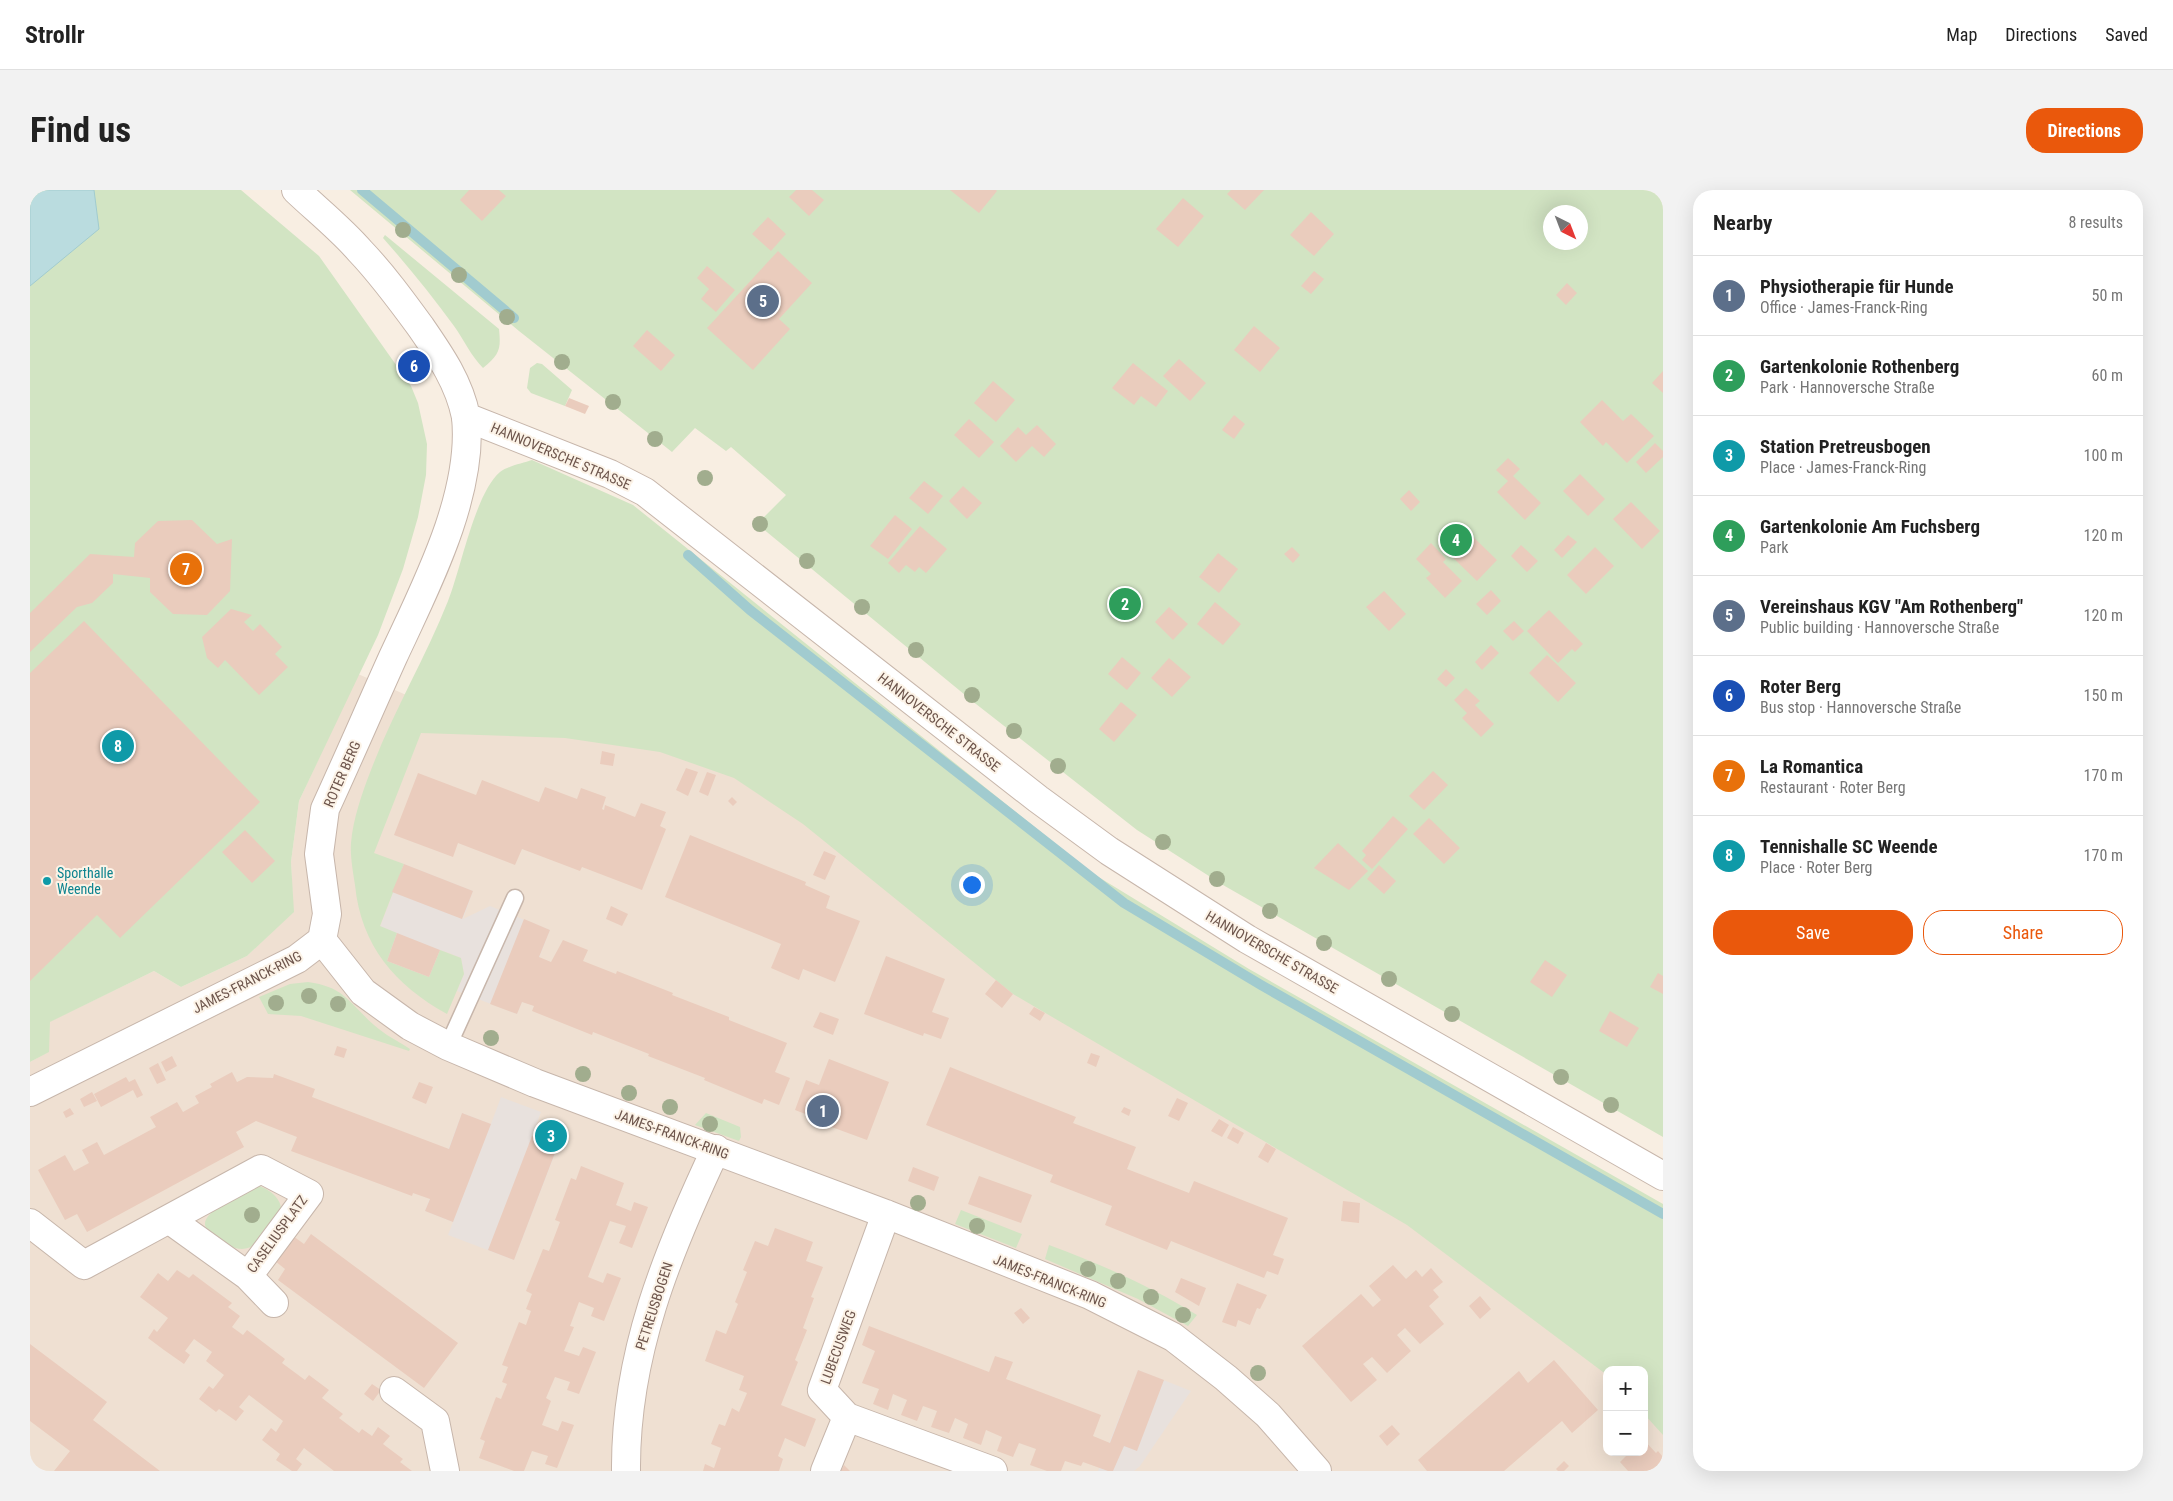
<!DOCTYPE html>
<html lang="en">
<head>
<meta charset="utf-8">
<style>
	:root { --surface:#fff; --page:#f2f2f2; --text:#222; --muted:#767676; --line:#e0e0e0; --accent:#ea580c }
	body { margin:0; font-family:"Roboto Condensed",sans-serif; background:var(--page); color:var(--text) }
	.controls { position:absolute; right:15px; bottom:15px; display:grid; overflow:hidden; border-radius:10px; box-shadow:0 5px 20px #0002 }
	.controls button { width:45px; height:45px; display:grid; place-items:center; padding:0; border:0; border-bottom:1px solid var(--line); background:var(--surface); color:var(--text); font:25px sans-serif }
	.compass { position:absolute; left:1513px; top:15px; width:45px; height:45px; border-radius:50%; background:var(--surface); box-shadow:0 5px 20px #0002; rotate:138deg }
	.you { position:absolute; left:941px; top:694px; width:18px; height:18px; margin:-12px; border:4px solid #fff; border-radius:50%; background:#1a73e8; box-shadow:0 0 0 8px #1a73e833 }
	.badge { display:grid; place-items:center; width:32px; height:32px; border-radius:50%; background:var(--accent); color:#fff; font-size:16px; font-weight:700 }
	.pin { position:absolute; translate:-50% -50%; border:2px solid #fff; box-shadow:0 1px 5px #0006 }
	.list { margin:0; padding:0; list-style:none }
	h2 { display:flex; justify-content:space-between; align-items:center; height:65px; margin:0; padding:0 20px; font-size:21px }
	h2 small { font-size:16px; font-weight:400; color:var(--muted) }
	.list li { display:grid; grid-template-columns:32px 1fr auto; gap:15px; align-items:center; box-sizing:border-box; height:80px; padding:0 20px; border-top:1px solid var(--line) }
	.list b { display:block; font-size:19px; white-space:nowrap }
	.list p { margin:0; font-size:16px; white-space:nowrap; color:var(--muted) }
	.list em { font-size:16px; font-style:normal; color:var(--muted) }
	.actions { display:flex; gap:10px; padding:15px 20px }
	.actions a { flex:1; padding:11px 0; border:1px solid var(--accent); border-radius:20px; text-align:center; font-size:18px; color:var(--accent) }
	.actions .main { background:var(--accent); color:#fff }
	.map { position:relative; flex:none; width:1633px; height:1281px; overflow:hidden; border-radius:20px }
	header { display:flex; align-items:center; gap:30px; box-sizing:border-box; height:70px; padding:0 25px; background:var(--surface); border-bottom:1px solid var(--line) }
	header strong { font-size:24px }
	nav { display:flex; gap:28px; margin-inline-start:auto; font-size:18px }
	.intro { display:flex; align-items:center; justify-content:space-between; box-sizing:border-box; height:120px; padding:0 30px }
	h1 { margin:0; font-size:35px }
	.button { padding:12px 22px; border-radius:20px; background:var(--accent); color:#fff; font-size:18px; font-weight:700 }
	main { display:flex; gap:30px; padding:0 30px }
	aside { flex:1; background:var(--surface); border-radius:20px; box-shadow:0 5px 20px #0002 }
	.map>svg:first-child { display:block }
</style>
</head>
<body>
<header>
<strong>Strollr</strong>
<nav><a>Map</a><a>Directions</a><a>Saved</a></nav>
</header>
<div class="intro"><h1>Find us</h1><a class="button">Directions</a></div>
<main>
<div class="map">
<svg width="1633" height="1281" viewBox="0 0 1633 1281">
	<rect width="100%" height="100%" fill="#f8eee2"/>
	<path fill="#efe0d2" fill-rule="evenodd" d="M328 484 374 504 642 524 1633 1174V1281H0V872L18 862 19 832 124 781 151 797 217 766 263 722 261 672 269 611ZM1577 1180H1614V1262H1577Z"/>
	<path fill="#e8e1dd" d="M374 674 443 701 433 729 460 716 520 740 487 824 427 801 434 784 431 768 419 763 410 760 399 787 357 771 350 737Z
		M471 907 511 922 502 946 528 956 484 1070 418 1045 423 1032 395 1021 432 923 461 934Z
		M1108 1180 1161 1201 1110 1276 1104 1281H1068Z"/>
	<path fill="#d2e4c3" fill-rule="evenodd" d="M0 0H211L289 66 381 196 388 213 397 254 396 285 388 327 373 379 348 445 269 611 261 672 264 722 217 766 151 797 124 781 20 832 19 862 0 872Z
		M320 0H1633V947L1193 695 1107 640 946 514 727 334 756 305 701 257 696 261 665 238 642 262 489 141ZM1520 22H1550V52H1520Z
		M355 45 469 139C471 159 470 164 453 178 441 166 434 150 424 136 402 106 378 76 353 48Z
		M507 173 512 174 542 200 535 216 501 203 497 198 500 178Z
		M502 270 603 315 1062 683 1219 779 1633 1014V1245L1614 1224V1180H1577V1185L1377 1035 983 804 773 634 704 588 630 562 535 548 391 543 344 663 374 674 350 736 367 743 357 771 399 787 410 760 431 768 434 784 417 824C365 795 331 756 325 695 323 682 320 666 321 653 323 629 332 603 341 580 363 522 395 469 418 411 431 379 445 303 470 282 478 276 493 273 502 270Z
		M278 792C315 797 319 813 344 835 355 845 368 851 380 859L379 861 271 826 238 824 229 807 260 794Z
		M676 923 710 937 711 947 709 951 665 935Z
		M229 996C239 999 252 1009 251 1020 251 1025 245 1031 242 1036 230 1052 219 1066 198 1055 192 1052 176 1042 175 1035 173 1020 217 999 229 996Z
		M931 1020 992 1044 986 1058 925 1034Z
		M1019 1055C1073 1075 1118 1095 1167 1125L1158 1136 1108 1109 1015 1069Z"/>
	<path fill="#badcdf" stroke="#a1cbcf" d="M0 0H64L69 39 0 96Z"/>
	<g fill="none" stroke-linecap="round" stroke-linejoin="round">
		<path stroke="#a1cbcf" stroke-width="10" d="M332 0 484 128
			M658 365 720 420 1094 713 1231 795 1633 1024"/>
	</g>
	<path fill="#eaccbd" d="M439 0H469L476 6 452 31 430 10Z
		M766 0H782L794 10 779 26 759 7Z
		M920 0H966L967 1 949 23Z
		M1201 0H1234L1215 20 1197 4Z
		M1153 8 1174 26 1148 57 1126 39Z
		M1281 22 1304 44 1284 66 1260 45Z
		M738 27 756 44 741 61 722 44Z
		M748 61 782 93 749 129 760 139 723 180 677 138Z
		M677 76 705 100 686 122 671 109 679 99 667 88Z
		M1284 81 1294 89 1281 104 1271 96Z
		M1537 93 1547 103 1536 115 1526 105Z
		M1224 136 1250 158 1230 182 1204 160Z
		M617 140 645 165 631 181 603 156Z
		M1149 169 1176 193 1160 211 1133 186Z
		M1103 173 1138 201 1126 217 1111 206 1104 215 1082 198Z
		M1633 181V203L1622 193Z
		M963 191 985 210 966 232 944 213Z
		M539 208 559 216 555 224 535 216Z
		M1572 210 1593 231 1601 224 1624 246 1597 273 1576 252 1573 256 1550 232Z
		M1204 225 1215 234 1204 249 1192 240Z
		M939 229 964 252 949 268 924 245Z
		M1007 235 1026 254 1014 267 1002 256 986 272 970 256 988 237 996 245Z
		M1625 253 1633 261V267L1616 283 1606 272Z
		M1478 268 1490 279 1483 286 1511 313 1495 330 1467 302 1478 291 1466 280Z
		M1550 284 1575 309 1558 326 1533 301Z
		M894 291 913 306 898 324 879 308Z
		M933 296 952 313 937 329 919 311Z
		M1379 300 1390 312 1381 321 1370 309Z
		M1601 312 1630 341 1612 359 1583 329Z
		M865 325 882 339 858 369 840 356Z
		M162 330 187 354 202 349 200 401 177 425 143 424 120 402V388L83 384V393L62 413 47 417 0 462V423L60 364 104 367 105 353 128 331Z
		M890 336 917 359 896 383 889 377 885 382 876 375 869 383 858 373Z
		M1436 340 1467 370 1447 391 1416 361Z
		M1538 345 1547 352 1532 368 1524 360Z
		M1401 353 1416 369 1413 372 1432 391 1415 408 1396 388 1401 384 1386 369Z
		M1491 355 1508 371 1497 382 1481 366Z
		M1262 357 1270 365 1263 373 1254 364Z
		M1565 357 1584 376 1556 404 1537 385Z
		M1188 363 1208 379 1189 403 1169 387Z
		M1461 400 1471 411 1457 425 1446 414Z
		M1354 401 1376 424 1359 441 1336 417Z
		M1185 412 1211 434 1193 455 1167 434Z
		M1139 417 1158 434 1143 450 1125 432Z
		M201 419 222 425 214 432 223 441 230 434 252 457 245 464 258 477 229 505 195 470 188 478 177 468 172 447Z
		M1519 420 1553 454 1545 462 1542 459 1528 473 1497 441Z
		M54 431 230 612 90 748 67 725 0 791V483Z
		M1484 431 1494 441 1483 451 1473 441Z
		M1461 455 1469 463 1452 480 1445 472Z
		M1517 465 1546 493 1528 512 1499 483Z
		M1092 467 1111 483 1097 500 1078 484Z
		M1139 468 1161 487 1142 507 1121 488Z
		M1416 479 1425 488 1416 497 1407 489Z
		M1436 498 1450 511 1445 515 1464 534 1451 547 1432 528 1437 523 1424 510Z
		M1091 512 1107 525 1084 552 1069 539Z
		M572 561 585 564 583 576 570 574Z
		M656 578 668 582 658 606 646 600Z
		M1403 581 1418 595 1394 620 1379 606Z
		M677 582 686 585 678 606 669 602Z
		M388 583 446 605 452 590 509 612 515 597 547 609 551 598 576 607 572 619 574 620 575 615 605 627 611 613 636 622 630 636 636 639 612 700 552 677 550 681 492 659 485 675 428 653 423 667 364 645Z
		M702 607 707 612 703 616 698 611Z
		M1363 626 1378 639 1342 679 1332 670 1336 665 1332 661Z
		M1399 628 1430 658 1414 674 1383 644Z
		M215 640 245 671 222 693 192 662Z
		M660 645 776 692 775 695 800 706 796 718 830 731 805 792 773 779 769 790 741 778 751 754 635 707Z
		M1308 653 1338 681 1319 700 1284 678Z
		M794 661 806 666 795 690 783 685Z
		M374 674 443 701 432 729 362 702Z
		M1349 675 1366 691 1354 704 1337 689Z
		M581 716 598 724 592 736 576 729Z
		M494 729 520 740 509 767 521 772 533 750 558 760 553 771 586 784 587 781 643 803 642 805 699 827V830L757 853 745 882 760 888 749 915 734 909 732 914 674 890 675 888 618 866 619 864 563 842 562 845 502 821 504 816 492 812 487 824 460 814Z
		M367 743 410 760 399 787 357 771Z
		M856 766 915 789 902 822 919 828 911 849 894 843 893 846 834 824Z
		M1515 770 1537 785 1522 807 1500 792Z
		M1628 783 1633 786V804L1620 797Z
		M966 790 983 804 972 818 955 804Z
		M1004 817 1015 823 1010 831 999 824Z
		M1580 821 1609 838 1597 857 1569 841Z
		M790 822 809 829 803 845 783 837Z
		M307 856 317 859 314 868 304 865Z
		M1061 863 1070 866 1066 877 1057 873Z
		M142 866 147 876 136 882 131 872Z
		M799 869 859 892 837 950 777 928 778 925 765 920 776 890 789 895Z
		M128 873 136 890 127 894 119 878Z
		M920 877 1046 927 1043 933 1106 957 1097 979 1159 1003 1164 991 1258 1028 1243 1065 1254 1069 1248 1085 1237 1081 1234 1088 1141 1051 1137 1060 1075 1035 1082 1016 1020 992 1023 985 896 935Z
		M202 882 207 892 217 887 243 888 244 884 285 899 282 907 419 959 432 923 461 934 423 1032 395 1021 400 1009 383 1003 382 1006 261 961 267 947 226 931 206 942 214 957 57 1042 47 1024 35 1030 8 980 35 965 44 981 59 973 52 960 67 952 74 965 126 937 120 927 147 912 153 922 169 913 165 906 182 897 180 894Z
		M96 887 99 892 105 889 113 905 107 908 103 900 71 917 64 904Z
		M389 892 403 897 396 914 382 908Z
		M62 902 67 911 54 917 50 909Z
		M1147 908 1158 913 1149 931 1138 926Z
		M1094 917 1101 920 1099 926 1091 922Z
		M40 918 44 924 36 928 33 922Z
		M1189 929 1199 935 1192 947 1181 941Z
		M514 935 533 942 484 1070 458 1060 502 946 509 949Z
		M1203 937 1214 943 1208 954 1197 948Z
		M1236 953 1246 959 1238 973 1228 967Z
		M551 976 594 993 586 1015 601 1021 604 1012 618 1017 602 1058 589 1053 596 1036 580 1031 558 1087 573 1093 577 1083 591 1088 574 1131 561 1126 564 1118 549 1112 540 1136 544 1137 534 1161 549 1166 553 1157 566 1162 549 1204 537 1200 540 1192 525 1187 516 1208 521 1211 512 1235 528 1241 532 1231 544 1235 527 1278 515 1274 518 1266 502 1261 494 1281H484L449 1268 455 1251 450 1249 466 1207 471 1209 477 1194 472 1192 478 1177 472 1175 489 1132 496 1135 501 1121 496 1119 502 1104 496 1101 513 1059 519 1061 530 1032 525 1030 541 988 546 990Z
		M883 977 909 987 904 1001 878 991Z
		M949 986 1002 1005 991 1033 938 1014Z
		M1313 1011 1330 1013 1329 1033 1311 1031Z
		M745 1038 783 1052 776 1071 793 1077 781 1107 784 1108 773 1138 777 1140 765 1170 768 1172 751 1215 786 1229 775 1257 755 1248 748 1266 753 1269 749 1281H673L675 1274 684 1278 691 1258 681 1254 689 1234 695 1236 702 1218 709 1222 717 1203 709 1200 714 1186 675 1171 686 1140 696 1144 708 1114 705 1112 717 1082 713 1080 725 1051 738 1056Z
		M281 1044 428 1153 394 1198 248 1090 255 1079 245 1071 263 1046 274 1054Z
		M1363 1075 1376 1089 1386 1080 1392 1087 1401 1078 1413 1092 1403 1100 1409 1107 1399 1116 1414 1134 1390 1154 1375 1138 1367 1145 1381 1161 1357 1183 1342 1167 1333 1174 1347 1190 1321 1212 1272 1156 1331 1104 1343 1117 1351 1110 1339 1096Z
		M147 1080 159 1088 163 1084 202 1113 198 1117 210 1126 202 1137 213 1145 217 1140 255 1169 252 1173 275 1190 279 1185 299 1200 292 1208 313 1224 309 1228 329 1243 332 1239 342 1246 348 1237 360 1246 353 1254 373 1269 370 1272 382 1281H304L274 1258 266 1269 272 1274 267 1281H262L246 1270 250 1264 232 1250 241 1238 246 1242 253 1231 219 1205 209 1217 214 1221 206 1231 189 1219 186 1222 169 1209 179 1196 183 1199 194 1185 176 1171 182 1162 164 1149 155 1161 160 1165 154 1174 134 1160 118 1148 124 1139 127 1142 138 1128 110 1107 128 1083 138 1091Z
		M1151 1088 1176 1098 1169 1116 1145 1102Z
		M1207 1093 1237 1105 1230 1119 1227 1118 1220 1135 1208 1130 1206 1137 1192 1132Z
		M1450 1106 1461 1119 1450 1129 1439 1116Z
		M991 1118 1000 1128 993 1134 984 1123Z
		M839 1136 959 1182 965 1166 983 1172 976 1189 1071 1225 1063 1246 1080 1253 1108 1180 1134 1190 1107 1261 1094 1256 1083 1281H1078L1053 1272 1051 1276 1035 1271 1031 1281H1017L1000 1275 1006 1259 989 1253 983 1267 967 1261 972 1247 956 1240 951 1255 933 1248 938 1234 925 1228 919 1243 901 1237 907 1221 893 1216 887 1231 871 1225 877 1210 863 1204 858 1220 843 1214 849 1199 832 1193 845 1161 832 1155Z
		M0 1154 77 1212 63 1230 130 1281H24L40 1261 0 1231Z
		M1524 1170 1568 1220 1542 1243 1532 1231 1474 1281H1397L1388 1270 1489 1181 1498 1193Z
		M342 1194 351 1200 343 1211 334 1204Z
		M1362 1235 1370 1244 1357 1256 1349 1246Z
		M1614 1250 1626 1263 1628 1261 1633 1267V1281H1598L1590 1272 1600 1262H1614Z
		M1534 1271 1539 1276 1534 1281H1528L1526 1279Z
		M814 1275 820 1281H811Z"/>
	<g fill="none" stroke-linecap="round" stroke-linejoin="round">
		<g stroke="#c7b6ab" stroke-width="19">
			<path id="service" d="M418 856 485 708"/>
		</g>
		<g stroke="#c7b6ab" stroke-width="30">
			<path id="minor" d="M292 750 333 802 380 836 418 856 505 893 856 1024 1060 1105 1143 1147 1196 1188 1238 1225 1287 1281
				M292 750 297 724 289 664 295 619C318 569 340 518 363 467 395 398 444 305 436 227
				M0 902 267 769 292 750
				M0 1033 54 1075 231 979 279 1004 218 1086 140 1030
				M218 1086 244 1113
				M364 1201 405 1231 415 1281
				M817 1227 963 1281
				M596 1281C595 1165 637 1063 686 959
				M795 1281 817 1227 792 1200 856 1024"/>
		</g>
		<g stroke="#c7b6ab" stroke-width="30">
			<path id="tertiary" d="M266 0C287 20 311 39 330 61 352 84 371 110 390 136 410 165 429 192 436 227L580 284 615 302 1008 609 1079 661 1217 749 1633 986"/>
		</g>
		<use href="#service" stroke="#fff" stroke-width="16"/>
		<use href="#minor" stroke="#fff" stroke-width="28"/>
		<use href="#tertiary" stroke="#fff" stroke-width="28"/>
	</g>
	<g fill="#a1ad8e">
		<circle cx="373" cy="40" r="8"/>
		<circle cx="429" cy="85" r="8"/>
		<circle cx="477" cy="127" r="8"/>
		<circle cx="532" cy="172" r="8"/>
		<circle cx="583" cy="212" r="8"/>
		<circle cx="625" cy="249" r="8"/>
		<circle cx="675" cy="288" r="8"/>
		<circle cx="730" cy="334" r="8"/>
		<circle cx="777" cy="371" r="8"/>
		<circle cx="832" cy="417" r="8"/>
		<circle cx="886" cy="460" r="8"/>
		<circle cx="942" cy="505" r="8"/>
		<circle cx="984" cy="541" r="8"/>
		<circle cx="1028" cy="576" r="8"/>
		<circle cx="1133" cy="652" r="8"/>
		<circle cx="1187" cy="689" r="8"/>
		<circle cx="1240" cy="721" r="8"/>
		<circle cx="1294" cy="753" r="8"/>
		<circle cx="1359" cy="789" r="8"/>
		<circle cx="279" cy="806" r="8"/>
		<circle cx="246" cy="813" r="8"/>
		<circle cx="308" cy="814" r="8"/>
		<circle cx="1422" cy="824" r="8"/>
		<circle cx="461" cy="848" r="8"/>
		<circle cx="553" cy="884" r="8"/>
		<circle cx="1531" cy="887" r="8"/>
		<circle cx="599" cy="903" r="8"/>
		<circle cx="1581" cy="915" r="8"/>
		<circle cx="640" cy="917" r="8"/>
		<circle cx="680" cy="934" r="8"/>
		<circle cx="888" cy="1013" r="8"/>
		<circle cx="222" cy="1025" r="8"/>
		<circle cx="947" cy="1036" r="8"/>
		<circle cx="1058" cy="1079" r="8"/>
		<circle cx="1088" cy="1091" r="8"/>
		<circle cx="1121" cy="1107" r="8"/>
		<circle cx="1153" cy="1125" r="8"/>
		<circle cx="1228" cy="1183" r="8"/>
	</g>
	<circle fill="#0f9aa8" stroke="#fcf3e7" stroke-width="2" cx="17" cy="691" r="5"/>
	<g text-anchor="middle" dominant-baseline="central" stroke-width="4" stroke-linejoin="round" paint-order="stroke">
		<g font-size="14" fill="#6d554c" stroke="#fcf3e7">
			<text transform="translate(531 266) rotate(23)">HANNOVERSCHE STRASSE</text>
			<text transform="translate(909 532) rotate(38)">HANNOVERSCHE STRASSE</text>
			<text transform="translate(312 584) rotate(-66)">ROTER BERG</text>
			<text transform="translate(1242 762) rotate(30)">HANNOVERSCHE STRASSE</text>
			<text transform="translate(217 792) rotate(-27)">JAMES-FRANCK-RING</text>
			<text transform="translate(642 944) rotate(20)">JAMES-FRANCK-RING</text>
			<text transform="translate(247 1044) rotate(-54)">CASELIUSPLATZ</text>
			<text transform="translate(1020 1091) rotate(22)">JAMES-FRANCK-RING</text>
			<text transform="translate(624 1116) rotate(-72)">PETREUSBOGEN</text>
			<text transform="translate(808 1157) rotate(-70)">LUBECUSWEG</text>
		</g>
		<g font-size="14" fill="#0d838f" stroke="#fcf3e7" text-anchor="start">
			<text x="27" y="683">Sporthalle<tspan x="27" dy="16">Weende</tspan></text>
		</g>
	</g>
</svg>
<div class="controls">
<button>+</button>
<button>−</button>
</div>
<svg class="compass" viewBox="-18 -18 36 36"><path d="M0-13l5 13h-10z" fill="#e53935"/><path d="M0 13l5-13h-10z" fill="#767676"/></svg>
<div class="you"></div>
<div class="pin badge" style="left:793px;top:921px;background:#5c6f8a">1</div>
<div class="pin badge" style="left:1095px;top:414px;background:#2e9e5b">2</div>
<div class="pin badge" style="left:521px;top:946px;background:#0f9aa8">3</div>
<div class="pin badge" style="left:1426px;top:350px;background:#2e9e5b">4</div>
<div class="pin badge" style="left:733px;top:111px;background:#5c6f8a">5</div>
<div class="pin badge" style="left:384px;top:176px;background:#1a4fb4">6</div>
<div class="pin badge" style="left:156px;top:379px;background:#e8710a">7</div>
<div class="pin badge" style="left:88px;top:556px;background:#0f9aa8">8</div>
</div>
<aside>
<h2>Nearby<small>8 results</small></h2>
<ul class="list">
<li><span class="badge" style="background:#5c6f8a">1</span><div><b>Physiotherapie für Hunde</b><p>Office · James-Franck-Ring</p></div><em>50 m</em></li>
<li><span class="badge" style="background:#2e9e5b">2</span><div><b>Gartenkolonie Rothenberg</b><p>Park · Hannoversche Straße</p></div><em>60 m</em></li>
<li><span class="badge" style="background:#0f9aa8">3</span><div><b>Station Pretreusbogen</b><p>Place · James-Franck-Ring</p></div><em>100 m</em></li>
<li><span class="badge" style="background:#2e9e5b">4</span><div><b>Gartenkolonie Am Fuchsberg</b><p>Park</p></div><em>120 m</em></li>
<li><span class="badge" style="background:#5c6f8a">5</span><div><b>Vereinshaus KGV &quot;Am Rothenberg&quot;</b><p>Public building · Hannoversche Straße</p></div><em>120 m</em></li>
<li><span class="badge" style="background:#1a4fb4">6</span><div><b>Roter Berg</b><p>Bus stop · Hannoversche Straße</p></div><em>150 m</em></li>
<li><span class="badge" style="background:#e8710a">7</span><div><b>La Romantica</b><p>Restaurant · Roter Berg</p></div><em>170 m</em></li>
<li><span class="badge" style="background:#0f9aa8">8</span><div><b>Tennishalle SC Weende</b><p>Place · Roter Berg</p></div><em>170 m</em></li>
</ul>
<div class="actions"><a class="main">Save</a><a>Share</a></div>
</aside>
</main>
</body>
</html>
